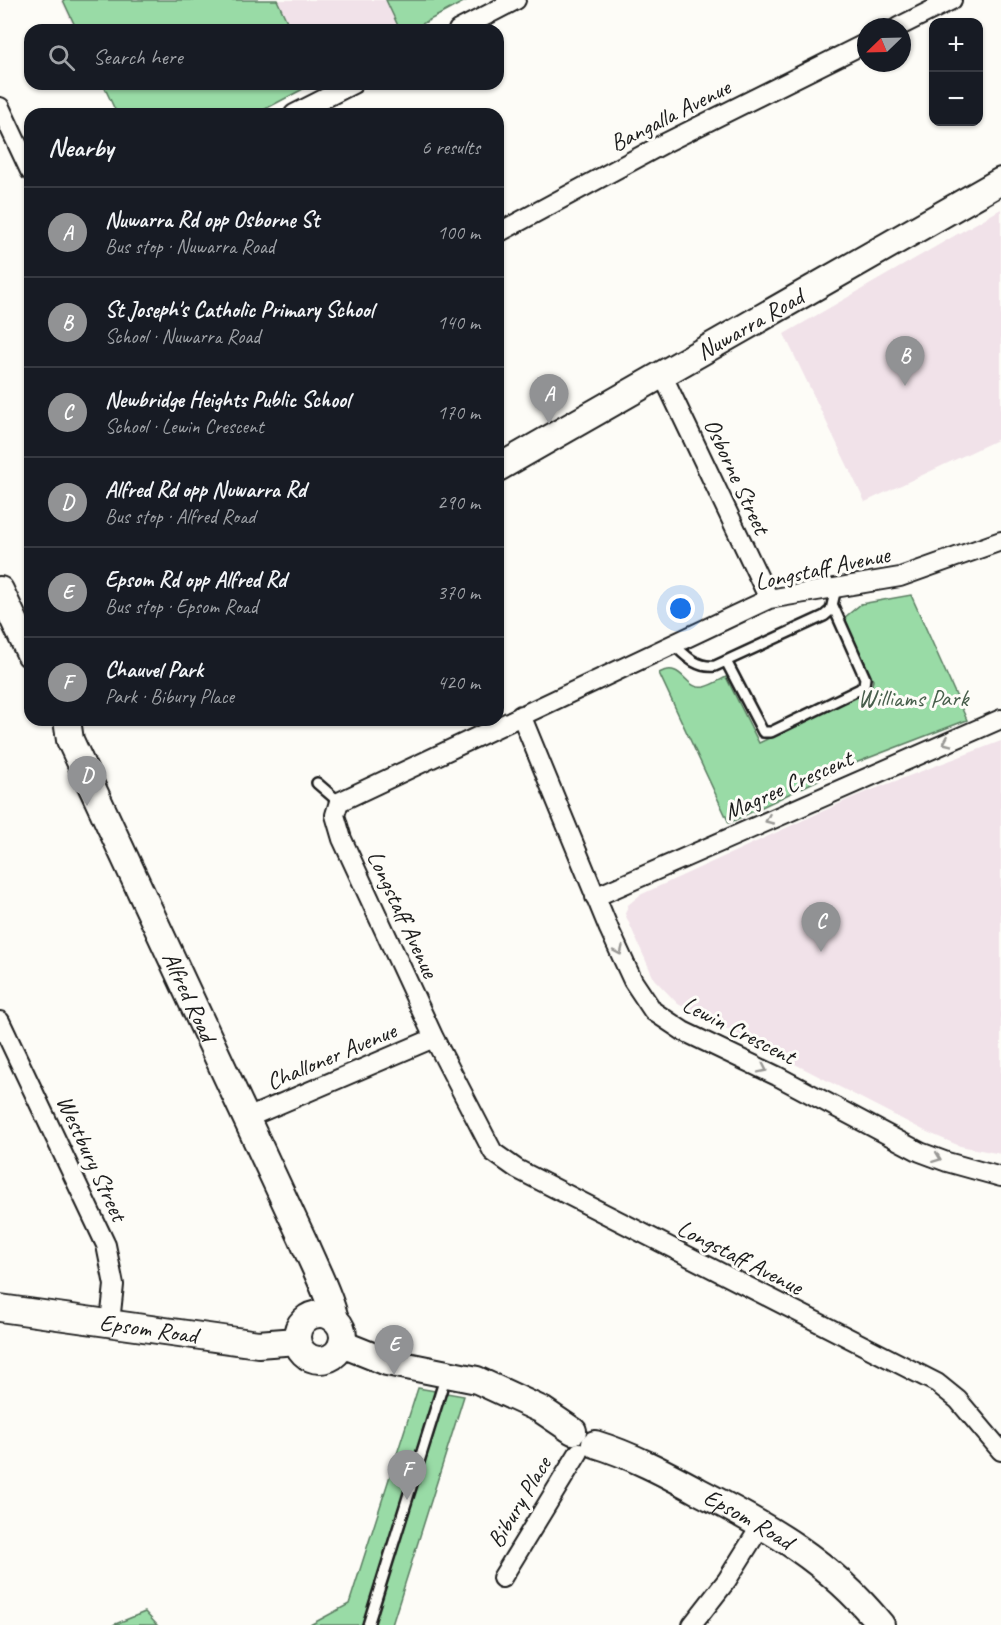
<!DOCTYPE html>
<html lang="en">
<head>
<meta charset="utf-8">
<style>
	:root { --surface:#171b24; --page:#20242c; --text:#f1f3f6; --muted:#9ea1a6; --line:#363941; --accent:#919294 }
	body { margin:0; font-family:Caveat,sans-serif; background:var(--page); color:var(--text) }
	.controls { position:absolute; right:18px; top:18px; display:grid; overflow:hidden; border-radius:12px; box-shadow:0 2px 4px #0004 }
	.controls button { width:54px; height:54px; display:grid; place-items:center; padding:0; border:0; border-bottom:2px solid var(--line); background:var(--surface); color:var(--text); font:30px sans-serif }
	.compass { position:absolute; left:857px; top:18px; width:54px; height:54px; border-radius:50%; background:var(--surface); box-shadow:0 2px 4px #0004; rotate:247deg }
	.you { position:absolute; left:681px; top:609px; width:21px; height:21px; margin:-15px; border:4px solid #fff; border-radius:50%; background:#1a73e8; box-shadow:0 0 0 9px #1a73e833 }
	.badge { display:grid; place-items:center; width:39px; height:39px; border-radius:50%; background:var(--accent); color:#fff; font-size:20px; font-weight:700 }
	.pin { position:absolute; translate:-50% -50px; filter:drop-shadow(0 2px 3px #0008) }
	.pin::after { content:''; position:absolute; top:32px; width:21px; height:18px; background:inherit; clip-path:polygon(0 0,100% 0,50% 100%) }
	.list { margin:0; padding:0; list-style:none }
	h2 { display:flex; justify-content:space-between; align-items:center; height:78px; margin:0; padding:0 24px; font-size:26px }
	h2 small { font-size:20px; font-weight:400; color:var(--muted) }
	.list li { display:grid; grid-template-columns:39px 1fr auto; gap:18px; align-items:center; box-sizing:border-box; height:90px; padding:0 24px; border-top:2px solid var(--line) }
	.list b { display:block; font-size:22px; white-space:nowrap }
	.list p { margin:0; font-size:20px; white-space:nowrap; color:var(--muted) }
	.list em { font-size:20px; font-style:normal; color:var(--muted) }
	.icon { flex:none; width:33px; height:33px; fill:none; stroke:currentColor; stroke-width:2; stroke-linecap:round; stroke-linejoin:round }
	.map { position:relative; flex:none; width:1001px; height:1625px; overflow:hidden }
	.search { position:absolute; background:var(--surface); box-shadow:0 2px 4px #0004; left:24px; top:24px; width:480px; height:66px; display:flex; align-items:center; gap:15px; box-sizing:border-box; padding:0 21px; border-radius:18px; color:var(--muted); font-size:22px }
	.panel { position:absolute; background:var(--surface); box-shadow:0 2px 4px #0004; left:24px; top:108px; width:480px; height:618px; border-radius:18px }
	.map>svg:first-child { display:block }
</style>
</head>
<body>
<div class="map">
<svg width="1001" height="1625" viewBox="0 0 1001 1625">
	<rect width="100%" height="100%" fill="#fdfcf7"/>
	<filter id="ink" filterUnits="userSpaceOnUse"><feTurbulence type="fractalNoise" baseFrequency=".0167" numOctaves="2"/><feDisplacementMap in="SourceGraphic" scale="12" xChannelSelector="R" yChannelSelector="G"/><feConvolveMatrix kernelMatrix="1 2 1 2 8 2 1 2 1" color-interpolation-filters="sRGB"/></filter>
	<g filter="url(#ink)">
		<path fill="#f1e2e9" d="M61 0H467L411 30H75Z
			M1001 209V438L865 502 784 334Z
			M1001 741V1154L960 1146 927 1132 678 1004 654 979 625 914 628 905 640 895 856 796Z"/>
		<path fill="#99dba6" stroke="#5a7c61" stroke-width="1.5" d="M63 0H277L291 30H77Z
			M386 0H467L411 30H400Z
			M103 84H302L303 89 256 114H117Z
			M911 595 967 720 845 767 729 823 659 673C683 660 685 691 704 687 712 685 720 680 726 677L759 743 871 690 873 680 844 618 861 604Z
			M418 1388 464 1396 392 1625H310L349 1604Z
			M145 1612 157 1625H113Z"/>
		<g fill="none" stroke-linecap="round" stroke-linejoin="round">
			<g stroke="#1c1c1c" stroke-width="14">
				<path id="lane" d="M673 644C686 656 696 668 715 666L824 616 831 610 836 588
					M726 661 763 732H771L860 689 864 685 865 678 833 606
					M317 783 339 802
					M368 1625 446 1375"/>
			</g>
			<g stroke="#1c1c1c" stroke-width="22">
				<path id="street" d="M898 27 952 0
					M458 30 516 0
					M0 107 30 171
					M294 114 353 84
					M498 233 665 143 866 43
					M662 374 769 599
					M1001 541 900 577 769 599 339 802 335 815 342 839 434 1038 493 1152 517 1169 937 1383 958 1400 1001 1451
					M521 715 609 929 633 981 653 1011 683 1031 777 1076 920 1152 947 1162 1001 1177
					M595 897 1001 719
					M0 1021 106 1245 114 1285 110 1322
					M247 1118 434 1038
					M502 1578 579 1452
					M692 1625 727 1580 762 1524"/>
			</g>
			<g stroke="#1c1c1c" stroke-width="30">
				<g id="secondary">
					<path id="s1" d="M498 468 1001 181"/>
					<path d="M0 590 30 654"/>
					<path id="s2" d="M67 720 70 740 303 1240C314 1267 328 1291 335 1319"/>
					<path id="s3" d="M0 1308 258 1344 297 1341"/>
					<circle cx="320" cy="1337" r="23"/>
					<path d="M342 1344 387 1362 477 1380 542 1410 573 1431"/>
					<path id="s4" d="M595 1444C631 1455 665 1473 698 1491 770 1528 829 1561 881 1625"/>
				</g>
			</g>
			<use href="#lane" stroke="#fdfcf7" stroke-width="9"/>
			<use href="#street" stroke="#fdfcf7" stroke-width="18"/>
			<use href="#secondary" stroke="#fdfcf7" stroke-width="26"/>
		</g>
		<defs><path id="oneway-chevron" d="M-2-3.5L2.5 0L-2 3.5" fill="none" stroke-width="1.6" stroke-linecap="round" stroke-linejoin="round" transform="scale(1.5)"/></defs>
		<g stroke="#989794">
			<use href="#oneway-chevron" transform="translate(947 742) rotate(157)"/>
			<use href="#oneway-chevron" transform="translate(769 820) rotate(156)"/>
			<use href="#oneway-chevron" transform="translate(619 951) rotate(65)"/>
			<use href="#oneway-chevron" transform="translate(763 1069) rotate(26)"/>
			<use href="#oneway-chevron" transform="translate(937 1158) rotate(21)"/>
		</g>
	</g>
	<g text-anchor="middle" dominant-baseline="central" stroke-width="6" stroke-linejoin="round" paint-order="stroke">
		<g font-size="24" fill="#1c1c1c" stroke="#fdfcf7">
			<text transform="translate(670 115) rotate(-27)">Bangalla Avenue</text>
			<text stroke="none"><textPath href="#s1" startOffset="290">Nuwarra Road</textPath></text>
			<text transform="translate(737 476) rotate(65)">Osborne Street</text>
			<text transform="translate(822 568) rotate(-12)">Longstaff Avenue</text>
			<text transform="translate(788 785) rotate(-24)">Magree Crescent</text>
			<text transform="translate(403 914) rotate(65)">Longstaff Avenue</text>
			<text stroke="none"><textPath href="#s2" startOffset="303">Alfred Road</textPath></text>
			<text transform="translate(739 1030) rotate(27)">Lewin Crescent</text>
			<text transform="translate(331 1056) rotate(-23)">Challoner Avenue</text>
			<text transform="translate(92 1158) rotate(65)">Westbury Street</text>
			<text transform="translate(740 1257) rotate(27)">Longstaff Avenue</text>
			<text stroke="none"><textPath href="#s3" startOffset="150">Epsom Road</textPath></text>
			<text transform="translate(519 1502) rotate(-59)">Bibury Place</text>
			<text stroke="none"><textPath href="#s4" startOffset="171">Epsom Road</textPath></text>
		</g>
		<g font-size="24" fill="#485f4c" stroke="#fdfcf7">
			<text x="913" y="698">Williams Park</text>
		</g>
	</g>
</svg>
<div class="controls">
<button>+</button>
<button>−</button>
</div>
<svg class="compass" viewBox="-18 -18 36 36"><path d="M0-13l5 13h-10z" fill="#e53935"/><path d="M0 13l5-13h-10z" fill="#9ea1a6"/></svg>
<div class="you"></div>
<div class="pin badge" style="left:549px;top:424px">A</div>
<div class="pin badge" style="left:905px;top:386px">B</div>
<div class="pin badge" style="left:821px;top:952px">C</div>
<div class="pin badge" style="left:87px;top:806px">D</div>
<div class="pin badge" style="left:394px;top:1375px">E</div>
<div class="pin badge" style="left:407px;top:1500px">F</div>
<div class="search"><svg class="icon" aria-label="search" viewBox="0 0 24 24"><circle cx="10" cy="10" r="6"/><path d="M15 15l6 6"/></svg>Search here</div>
<section class="panel">
<h2>Nearby<small>6 results</small></h2>
<ul class="list">
<li><span class="badge">A</span><div><b>Nuwarra Rd opp Osborne St</b><p>Bus stop · Nuwarra Road</p></div><em>100 m</em></li>
<li><span class="badge">B</span><div><b>St Joseph's Catholic Primary School</b><p>School · Nuwarra Road</p></div><em>140 m</em></li>
<li><span class="badge">C</span><div><b>Newbridge Heights Public School</b><p>School · Lewin Crescent</p></div><em>170 m</em></li>
<li><span class="badge">D</span><div><b>Alfred Rd opp Nuwarra Rd</b><p>Bus stop · Alfred Road</p></div><em>290 m</em></li>
<li><span class="badge">E</span><div><b>Epsom Rd opp Alfred Rd</b><p>Bus stop · Epsom Road</p></div><em>370 m</em></li>
<li><span class="badge">F</span><div><b>Chauvel Park</b><p>Park · Bibury Place</p></div><em>420 m</em></li>
</ul>
</section>
</div>
</body>
</html>
